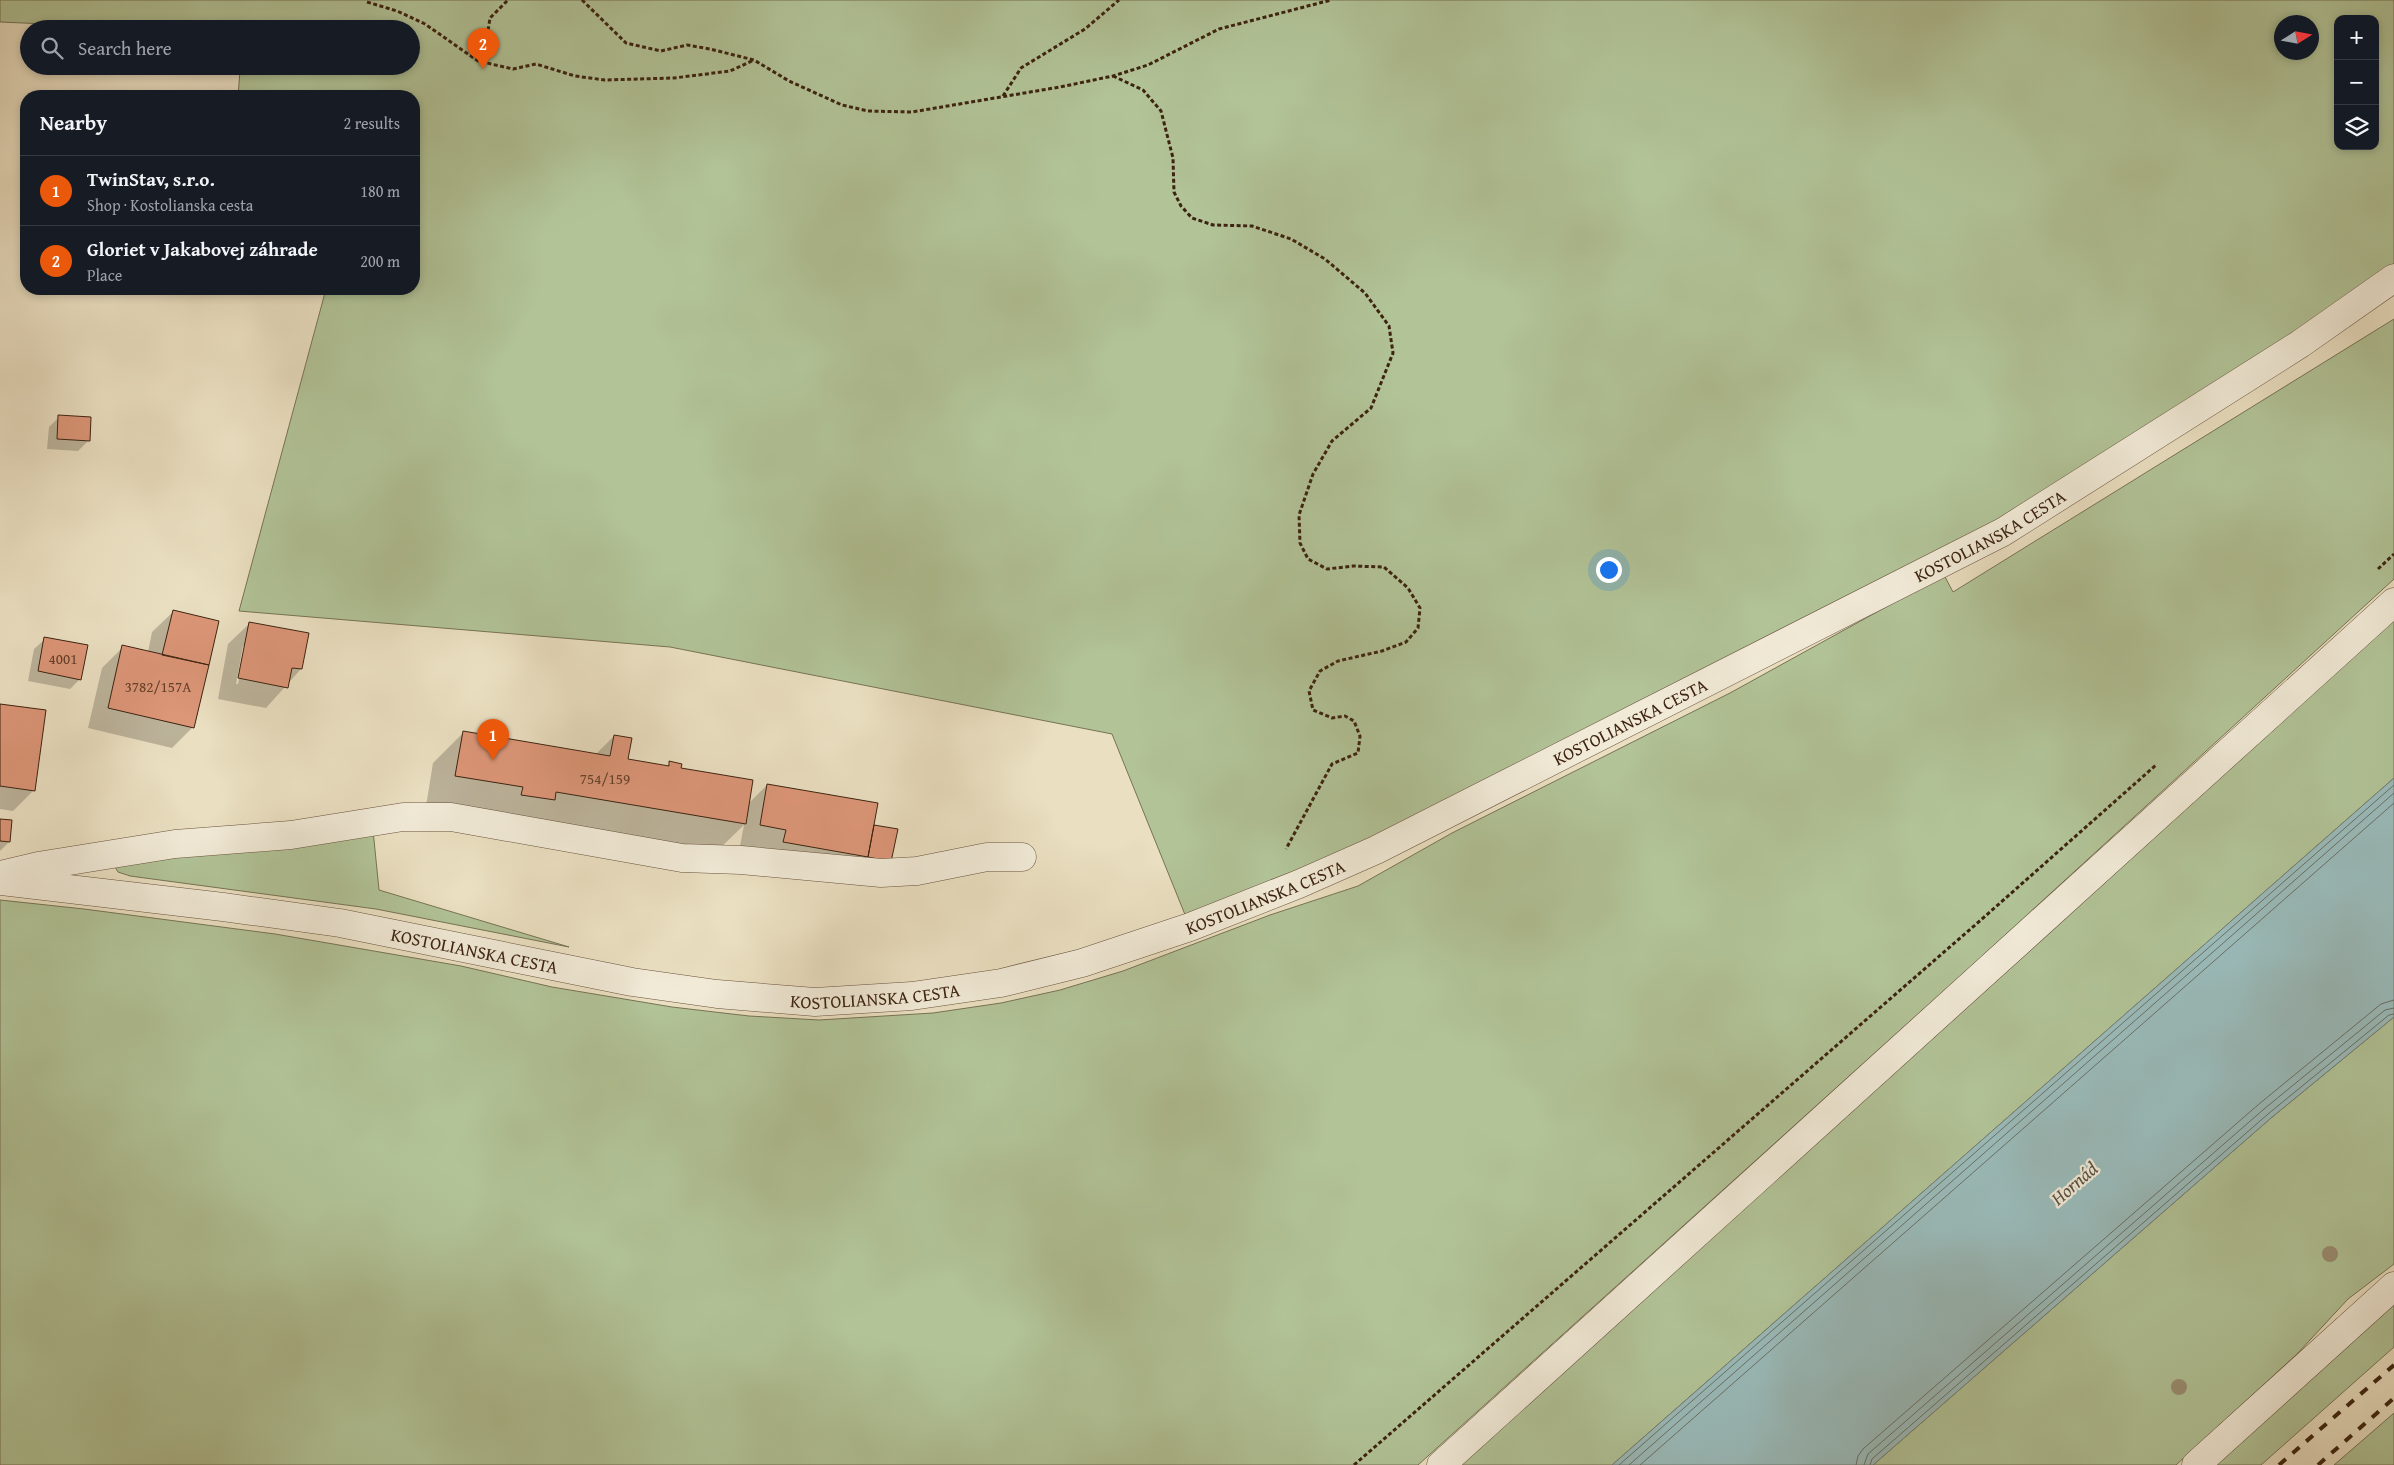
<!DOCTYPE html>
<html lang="en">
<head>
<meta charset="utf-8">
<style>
	:root { --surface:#171b24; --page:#242831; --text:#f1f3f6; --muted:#9ea1a6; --line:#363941; --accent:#ea580c }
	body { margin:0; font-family:"Gentium Book Plus",serif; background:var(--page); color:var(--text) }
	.controls { position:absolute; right:15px; top:15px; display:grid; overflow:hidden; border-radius:10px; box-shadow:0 2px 8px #0003 }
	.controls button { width:45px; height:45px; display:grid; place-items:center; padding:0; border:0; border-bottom:1px solid var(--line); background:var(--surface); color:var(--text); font:25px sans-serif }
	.compass { position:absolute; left:2274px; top:15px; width:45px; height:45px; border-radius:50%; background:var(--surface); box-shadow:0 2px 8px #0003; rotate:79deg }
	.you { position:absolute; left:1608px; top:569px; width:18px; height:18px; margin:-12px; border:4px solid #fff; border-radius:50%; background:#1a73e8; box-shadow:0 0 0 8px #1a73e833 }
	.badge { display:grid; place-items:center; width:32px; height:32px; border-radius:50%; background:var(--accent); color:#fff; font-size:16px; font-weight:700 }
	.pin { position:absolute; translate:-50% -41px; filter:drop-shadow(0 1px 2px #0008) }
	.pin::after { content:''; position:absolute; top:26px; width:18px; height:15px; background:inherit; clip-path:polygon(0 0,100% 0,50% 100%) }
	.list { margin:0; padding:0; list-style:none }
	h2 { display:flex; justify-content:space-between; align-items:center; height:65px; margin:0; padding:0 20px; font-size:21px }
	h2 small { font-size:16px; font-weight:400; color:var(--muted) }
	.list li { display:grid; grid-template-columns:32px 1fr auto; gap:15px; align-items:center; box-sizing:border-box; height:70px; padding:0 20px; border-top:1px solid var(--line) }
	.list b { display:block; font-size:19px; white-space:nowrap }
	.list p { margin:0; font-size:16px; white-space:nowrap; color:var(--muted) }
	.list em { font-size:16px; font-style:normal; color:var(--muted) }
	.icon { flex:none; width:28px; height:28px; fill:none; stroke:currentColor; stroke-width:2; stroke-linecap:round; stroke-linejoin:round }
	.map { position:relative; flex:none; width:2394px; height:1465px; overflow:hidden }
	.search { position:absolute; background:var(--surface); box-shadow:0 2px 8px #0003; left:20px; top:20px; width:400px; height:55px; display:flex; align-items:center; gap:12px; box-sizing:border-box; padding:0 18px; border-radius:28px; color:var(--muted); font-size:19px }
	.panel { position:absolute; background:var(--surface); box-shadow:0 2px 8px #0003; left:20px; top:90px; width:400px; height:205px; border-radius:20px }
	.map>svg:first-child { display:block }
</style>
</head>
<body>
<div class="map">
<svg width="2394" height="1465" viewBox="0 0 2394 1465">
	<rect width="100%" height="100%" fill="#eadfc1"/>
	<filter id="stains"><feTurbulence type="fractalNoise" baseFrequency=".004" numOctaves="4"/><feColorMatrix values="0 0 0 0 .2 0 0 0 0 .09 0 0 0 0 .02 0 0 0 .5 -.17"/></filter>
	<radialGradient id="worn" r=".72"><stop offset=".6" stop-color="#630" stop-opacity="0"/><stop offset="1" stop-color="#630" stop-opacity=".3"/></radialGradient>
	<path fill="#b1c397" stroke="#767354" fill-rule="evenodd" d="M0 0H2394V276L2003 532 1190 927 1112 734 670 647 239 611 326 289H414V96H238L240 71 214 66H411V29H65L46 24 0 22ZM2338 19H2375V146H2338ZM2282 22H2312V52H2282Z
		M2394 319V579L1969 968 1418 1465H0V900L84 909 275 934 461 966 552 987 672 1007 749 1016 819 1020 933 1013 1001 1003 1060 990 1123 971 1270 915 1358 886 1452 833 1730 693 1944 575 1953 592Z
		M2394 619V778L1612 1465H1459L2051 932Z
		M373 830 379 890 569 947 376 909 130 876 118 872 115 867 119 863Z
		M2394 1017V1264L2348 1299 2297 1354 2176 1465H1873L2271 1118Z
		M2394 1300V1347L2261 1465H2209Z
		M2394 1413V1465H2334Z"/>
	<path fill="#9abbba" stroke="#747e76" d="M2394 778V1017L2271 1118 1873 1465H1612Z"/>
	<path fill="#0003" fill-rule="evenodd" d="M59 417 88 441 78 451 47 449 49 427Z
		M173 612 193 727 172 748 88 728 102 668 123 647 148 652 152 632Z
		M249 624 301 669 266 708 218 699 228 644ZM243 646H246L238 684H236Z
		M45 639 80 679 70 689 28 681 34 649Z
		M0 705 34 790 13 811 0 809Z
		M463 733 596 754 614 736 627 760 666 767 670 763 748 804 767 785 873 826 896 830 890 861 766 850 740 846 744 825 715 853 426 806 433 763Z
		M0 820 9 842 0 851Z"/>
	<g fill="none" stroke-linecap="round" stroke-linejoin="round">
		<path stroke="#6b6f65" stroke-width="1" d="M1619 1465 2394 785
			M1629 1465 2394 793
			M1640 1465 2394 803
			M1856 1465 1858 1456 1863 1449 2259 1104 2381 1004 2394 1000
			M1864 1465 1868 1454 2264 1109 2385 1010 2394 1008
			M1870 1465 1872 1459 2268 1114 2389 1015 2394 1014"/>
	</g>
	<path fill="#dc9678" stroke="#3c2310" d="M58 415 91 417 90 441 57 439Z
		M173 610 219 621 209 665 162 655Z
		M249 622 309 633 302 669 292 668 288 688 238 678Z
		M44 637 88 645 81 680 38 671Z
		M122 645 209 665 194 728 108 708Z
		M0 704 46 710 35 791 0 786Z
		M463 731 610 756 614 735 632 738 628 759 669 766V761L682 764 681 768 753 780 746 824 556 792 555 800 521 795 523 787 455 776Z
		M767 784 878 803 868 857 783 842 786 830 760 825Z
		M0 819 12 820 10 842 0 841Z
		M874 825 898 829 891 862 868 857Z"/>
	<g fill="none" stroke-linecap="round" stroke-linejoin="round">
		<g stroke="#68523c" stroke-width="29">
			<g id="minor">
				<path d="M1 875 38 866 175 844 291 835 403 817H451L682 858 741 860 881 873 917 871 987 857H1022"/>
				<path id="s1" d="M0 881 223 907 340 923 632 982 717 994 815 1002 912 996 1001 983 1082 963 1190 927 1299 884 1376 850 2003 532 2300 344 2394 278"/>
				<path d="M1441 1465 2394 602"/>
				<path d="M2196 1465 2394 1286"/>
			</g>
		</g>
		<path stroke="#3c2310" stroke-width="3" stroke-dasharray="4 2.5" stroke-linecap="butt" d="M582 0 626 43 661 51 687 45 710 49 754 60 789 81 842 105 868 111 912 112 1060 87 1113 76 1148 65 1219 29 1331 0
			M367 2 397 11 425 24 478 61 513 69 536 64 575 76 605 80 674 78 730 71 754 60
			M478 61 487 37 490 18 508 0
			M1113 76 1143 90 1161 111 1173 158 1174 192 1181 206 1192 218 1213 225 1252 226 1291 239 1325 259 1365 293 1389 326 1393 353 1371 408 1332 441 1313 474 1299 515 1300 543 1308 559 1327 569 1353 566 1384 567 1408 588 1420 608 1418 628 1406 642 1382 651 1338 661 1320 671 1309 691 1313 710 1332 718 1345 716 1354 721 1360 736 1358 753 1332 764 1286 849
			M1003 96 1021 68 1085 29 1119 0
			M2378 569 2394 554
			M1354 1465 1982 919 2156 765"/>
		<use href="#minor" stroke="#f1ead7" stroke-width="28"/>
		<path stroke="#3c2310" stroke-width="4" stroke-dasharray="9 9" stroke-linecap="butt" d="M2279 1465 2394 1365
			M2318 1465 2394 1398"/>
	</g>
	<g fill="#9a8e72">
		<circle cx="2330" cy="1254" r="8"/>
		<circle cx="2179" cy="1387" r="8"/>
	</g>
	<g text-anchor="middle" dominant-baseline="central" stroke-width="4.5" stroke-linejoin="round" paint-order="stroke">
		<g font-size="15" fill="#64402a">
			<text x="63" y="658">4001</text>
			<text x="158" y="686">3782/157A</text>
			<text x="605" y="778">754/159</text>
		</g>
		<g font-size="18" fill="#3c2310" stroke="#f1ead7">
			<text stroke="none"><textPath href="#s1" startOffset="2100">KOSTOLIANSKA CESTA</textPath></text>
			<text stroke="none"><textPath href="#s1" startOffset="1695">KOSTOLIANSKA CESTA</textPath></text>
			<text stroke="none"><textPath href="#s1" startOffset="1290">KOSTOLIANSKA CESTA</textPath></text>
			<text stroke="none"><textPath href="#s1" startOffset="480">KOSTOLIANSKA CESTA</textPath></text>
			<text stroke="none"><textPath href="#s1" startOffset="885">KOSTOLIANSKA CESTA</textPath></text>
		</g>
		<g font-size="19" font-style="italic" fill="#585143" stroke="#f1ead7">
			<text transform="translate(2074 1183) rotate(-41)">Hornád</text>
		</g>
	</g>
	<rect width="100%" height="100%" filter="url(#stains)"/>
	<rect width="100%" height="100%" fill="url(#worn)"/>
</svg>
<div class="controls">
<button>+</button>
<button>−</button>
<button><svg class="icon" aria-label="layers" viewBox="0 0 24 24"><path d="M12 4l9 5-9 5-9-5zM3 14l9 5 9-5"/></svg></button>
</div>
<svg class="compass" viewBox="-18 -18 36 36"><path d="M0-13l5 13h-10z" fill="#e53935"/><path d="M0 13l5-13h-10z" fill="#9ea1a6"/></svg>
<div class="you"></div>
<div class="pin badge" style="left:493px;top:760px">1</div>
<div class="pin badge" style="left:483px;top:69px">2</div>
<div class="search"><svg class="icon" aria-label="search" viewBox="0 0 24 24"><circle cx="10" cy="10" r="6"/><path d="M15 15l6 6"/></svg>Search here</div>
<section class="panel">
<h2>Nearby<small>2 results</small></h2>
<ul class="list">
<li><span class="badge">1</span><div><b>TwinStav, s.r.o.</b><p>Shop · Kostolianska cesta</p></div><em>180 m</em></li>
<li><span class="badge">2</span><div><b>Gloriet v Jakabovej záhrade</b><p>Place</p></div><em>200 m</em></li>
</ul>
</section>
</div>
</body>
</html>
